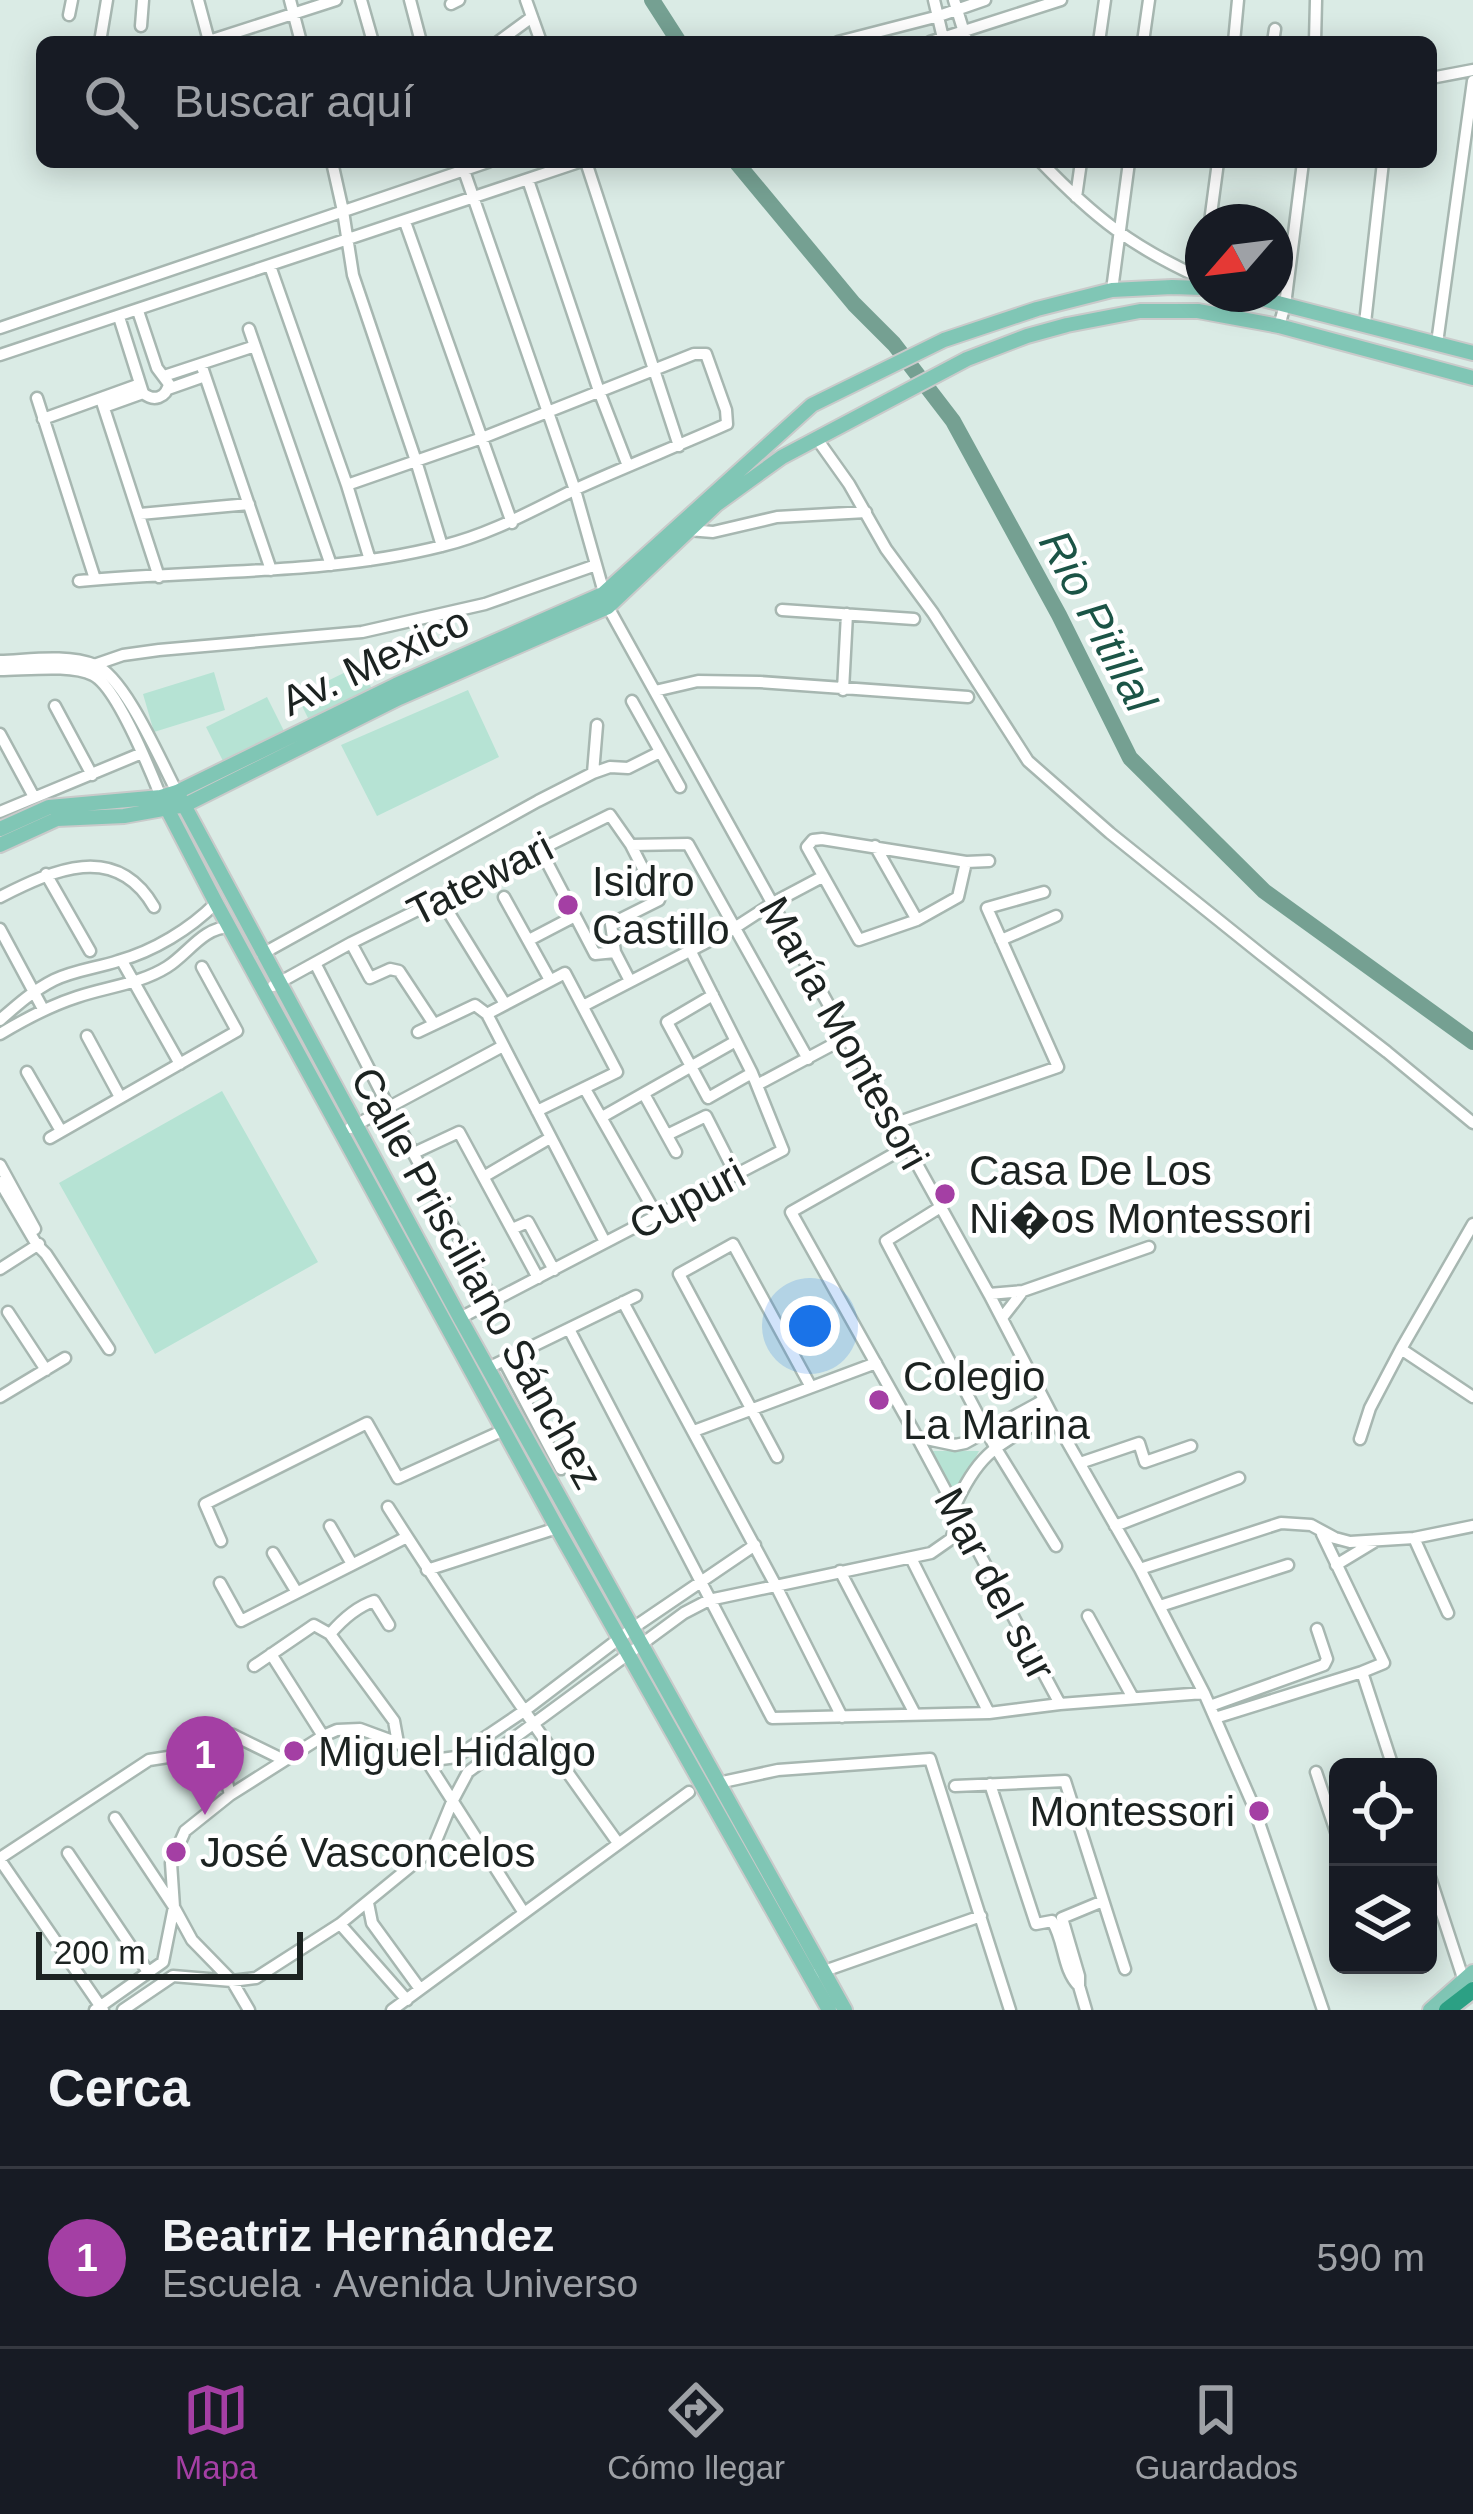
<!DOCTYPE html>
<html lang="es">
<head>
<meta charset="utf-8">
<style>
	:root { --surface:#171b24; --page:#242831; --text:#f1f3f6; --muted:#9ea1a6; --line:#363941; --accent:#a43fa4 }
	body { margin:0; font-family:Helvetica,sans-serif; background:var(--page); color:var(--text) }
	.controls { position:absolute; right:36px; bottom:36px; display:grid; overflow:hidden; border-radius:18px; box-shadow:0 6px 30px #0003 }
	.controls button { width:108px; height:108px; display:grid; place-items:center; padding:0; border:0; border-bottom:3px solid var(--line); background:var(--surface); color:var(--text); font:60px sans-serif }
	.compass { position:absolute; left:1185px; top:204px; width:108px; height:108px; border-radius:50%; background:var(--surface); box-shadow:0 6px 30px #0003; rotate:242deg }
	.scale { position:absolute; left:36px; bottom:30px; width:267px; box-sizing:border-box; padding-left:12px; border:6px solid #1c2321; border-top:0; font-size:33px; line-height:42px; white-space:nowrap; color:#1c2321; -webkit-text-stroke:9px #fff; paint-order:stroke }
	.you { position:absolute; left:810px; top:1326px; width:42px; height:42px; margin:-30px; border:9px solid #fff; border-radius:50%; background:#1a73e8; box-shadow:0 0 0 18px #1a73e833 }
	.badge { display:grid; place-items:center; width:78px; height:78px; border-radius:50%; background:var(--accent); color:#fff; font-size:39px; font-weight:700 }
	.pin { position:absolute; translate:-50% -99px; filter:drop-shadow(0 3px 6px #0008) }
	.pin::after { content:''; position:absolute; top:63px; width:42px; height:36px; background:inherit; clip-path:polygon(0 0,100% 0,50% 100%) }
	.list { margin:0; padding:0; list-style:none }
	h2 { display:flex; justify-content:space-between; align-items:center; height:156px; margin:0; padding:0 48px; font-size:51px }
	h2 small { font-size:39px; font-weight:400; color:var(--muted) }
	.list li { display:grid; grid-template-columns:78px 1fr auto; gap:36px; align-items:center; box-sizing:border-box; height:180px; padding:0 48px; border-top:3px solid var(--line) }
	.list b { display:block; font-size:45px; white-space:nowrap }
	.list p { margin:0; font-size:39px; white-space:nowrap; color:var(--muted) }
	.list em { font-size:39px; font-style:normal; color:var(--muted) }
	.icon { flex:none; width:66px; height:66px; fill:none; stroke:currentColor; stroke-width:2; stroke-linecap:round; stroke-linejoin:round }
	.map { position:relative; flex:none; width:1473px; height:2010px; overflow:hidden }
	.search { position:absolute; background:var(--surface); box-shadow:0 6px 30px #0003; left:36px; right:36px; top:36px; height:132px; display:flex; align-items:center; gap:30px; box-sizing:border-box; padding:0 42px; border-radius:18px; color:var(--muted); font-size:45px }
	.sheet { height:336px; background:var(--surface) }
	nav { display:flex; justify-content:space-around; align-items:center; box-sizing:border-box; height:168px; border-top:3px solid var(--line); background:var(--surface); font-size:33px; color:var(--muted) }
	nav a { display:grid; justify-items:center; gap:6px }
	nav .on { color:var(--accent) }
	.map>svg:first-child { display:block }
</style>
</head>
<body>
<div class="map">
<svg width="1473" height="2010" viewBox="0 0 1473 2010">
	<rect width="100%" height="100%" fill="#daebe5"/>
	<path fill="#b6e3d4" d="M360 665 374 693 311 724 297 696Z
		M214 672 225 710 154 732 143 694Z
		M468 690 499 757 377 816 341 745Z
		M267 697 287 737 226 767 206 727Z
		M222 1091 318 1262 155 1354 59 1183Z
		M929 1451H979L955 1496Z"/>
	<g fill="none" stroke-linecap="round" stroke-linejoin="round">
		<path stroke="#75a092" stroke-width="16" d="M652 0 679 42
			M736 162 854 304 894 344 953 421 1059 615 1130 758 1264 891 1473 1042"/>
		<g stroke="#a7b7b1" stroke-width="15">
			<path id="minor" d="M198 0 209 41 336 0
				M290 0 301 42
				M361 0 373 42
				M410 0 421 42
				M526 0 541 42
				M934 0 943 38
				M954 0 967 42
				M451 4 459 0
				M69 15 72 0
				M141 26 143 0
				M100 42 107 0
				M498 42 532 17
				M838 42 939 16 985 0
				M930 42 1061 0
				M1099 42 1105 0
				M1143 42 1149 0
				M1234 42 1238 0
				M1273 42 1275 29
				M1315 42 1316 0
				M1431 78 1473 70
				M332 162 343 211 353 275 416 461 442 546
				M461 162 575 490 608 607 989 1294 1052 1415 1140 1569 1204 1693 1253 1805 1323 2010
				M586 162 679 446
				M1041 162C1095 218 1132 247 1203 279
				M528 180 599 391 628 466
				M1076 197 1081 162
				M405 222 512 523
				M1210 222 1218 162
				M270 266 347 485 370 560
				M1112 290 1129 162
				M119 317 143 393C154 402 166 398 169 384L157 368 138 311
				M1365 323 1383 162
				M1279 326 1285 305 1303 162
				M0 328 488 162
				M249 329 331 565
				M1437 343 1473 81
				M0 355 579 162
				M201 364 271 570
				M164 376 255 346
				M168 389 205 376
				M37 398 95 579
				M101 399 159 577
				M104 407 143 393
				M43 419 140 384
				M817 439 849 484 886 549 933 613 1028 761 1110 833 1262 955 1387 1052 1473 1123
				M140 514 249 504
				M688 530 713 532 777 517 866 512
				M79 581C200 569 323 576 442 546 491 534 531 511 576 489 626 466 678 446 727 424L726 410 706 354H694L482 438 347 485
				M782 610 914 619
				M0 661C30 660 67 654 95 665 125 677 161 762 177 792
				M94 665 123 655 159 650 362 632 485 604 596 565
				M0 670C26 670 71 664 93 675 117 687 150 770 161 797
				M843 690 847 614
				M655 691 698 681 760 682 968 697
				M632 701 680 787
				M55 706 92 775
				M0 734 34 797
				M593 773 597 725
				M0 812 142 753
				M631 845 688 844 808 1059
				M875 846 917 920
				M540 849 595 954 615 952 630 981
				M966 862 958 897 917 920 859 940 807 847 813 840 822 839 966 862 989 861
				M46 874 90 951
				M0 897C53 870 116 841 154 907
				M504 897 550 980
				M441 900 505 1004
				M0 929 43 1009
				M529 940 575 916
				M1001 940 1056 916
				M351 943 370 978 390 969 399 971 434 1024
				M262 954 538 801 593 773 610 767 628 768 660 752
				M122 961 180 1064
				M315 963 389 1108 493 1301
				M273 986 351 943 610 815 631 845 659 900 611 924 615 952
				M713 995 667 1022 708 1098 752 1073
				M583 1006 736 927 773 903 822 877
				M487 1014 565 973 617 1072 537 1111
				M487 1014 605 1242
				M0 1020C17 1005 34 990 54 980 75 970 97 968 118 961 154 951 190 929 216 903
				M418 1032 475 1005 487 1014
				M0 1034C25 1019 49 1006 77 997 106 987 140 984 167 967 188 954 203 927 230 927
				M87 1036 120 1097
				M27 1072 61 1131
				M757 1085 847 1037
				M585 1089 656 1214
				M644 1094 676 1152
				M602 1117 736 1041
				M893 1124 1058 1067 987 908 1044 892
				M350 1128 503 1046
				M667 1135 706 1116 735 1173
				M50 1138 237 1031 202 967
				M906 1147 791 1212 917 1437 1060 1704
				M414 1153 459 1132 538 1278
				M0 1165 35 1229
				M485 1176 550 1138
				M0 1182 37 1245 46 1254 109 1349
				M939 1208 886 1241 995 1447 1056 1546
				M1473 1224 1401 1349 1473 1397
				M512 1229 528 1222 554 1270
				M0 1269 39 1244
				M989 1294 1023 1291 1149 1247
				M623 1302 775 1584 842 1717
				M8 1312 46 1370
				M460 1318 783 1150 752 1073 690 950
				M1002 1318 1023 1291
				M569 1329 772 1718 989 1713 1060 1704 1204 1693
				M504 1361 561 1469
				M488 1368 636 1296
				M0 1397 65 1358
				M694 1431 876 1363
				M917 1437 955 1445 965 1443 1044 1400
				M1360 1439 1370 1408 1401 1349
				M777 1457 679 1274 733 1244 811 1387
				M1080 1463 1139 1443 1145 1462 1191 1446
				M388 1507C461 1622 539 1733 618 1843
				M954 1508C980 1449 999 1445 1052 1415
				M330 1526 352 1564
				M1115 1526 1239 1478
				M1322 1534 1384 1663 1362 1672 1393 1767
				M1414 1538 1448 1613
				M221 1541 205 1504 367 1423 398 1478 504 1430
				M273 1553 296 1591
				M911 1558 989 1713
				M1336 1565 1374 1542
				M1140 1569 1281 1523 1311 1525 1335 1538 1350 1542 1414 1538 1473 1526
				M427 1570 557 1528
				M840 1571 915 1714
				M220 1583 241 1621 407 1537
				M1160 1606 1288 1565
				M1088 1616 1133 1698
				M330 1634C342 1620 356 1607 374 1601L389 1625
				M271 1654 323 1736
				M254 1666 314 1625 330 1634 394 1721 398 1743
				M1210 1706 1324 1665 1327 1659 1317 1629
				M1215 1718 1362 1672
				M219 1749 233 1735 284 1760
				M427 1761 456 1757 524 1711 633 1628 755 1545
				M1316 1772 1338 1838
				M718 1783 778 1770 930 1759 1010 2010
				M990 1784 1036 1924 1052 1921C1065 1941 1062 1969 1079 1986
				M955 1786 1065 1781 1125 1969
				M115 1818 174 1907 192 1940 232 1981 249 2010
				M68 1853 148 1972
				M0 1858 149 1760 219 1749 230 1795
				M0 1860 103 2010
				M1428 1871 1464 1981
				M368 1903 372 1923 420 1989
				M340 1924 407 2000
				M810 1976 981 1916
				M95 2010 163 1962 174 1907 171 1863 185 1831 230 1795 323 1736 337 1730 360 1729 398 1743 427 1761 524 1913
				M123 2010 173 1976 232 1981 256 1978 340 1924 433 1848 452 1802 468 1772 684 1613 709 1600 931 1553 951 1539 959 1517
				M392 2010 689 1792
				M1086 2010 1079 1986V1976L1062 1918 1103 1901"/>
		</g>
		<g stroke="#c9caca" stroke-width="18">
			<path id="major" d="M1243 294 1473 353
				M177 792 460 1318 845 2010
				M161 797 216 903 557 1528 829 2010
				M0 829 49 807 161 797 177 792 396 685 603 594 812 405 944 340 1037 309 1112 290 1172 287 1203 288
				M0 845 57 819 124 816 185 805 399 698 608 607 717 504 782 457 967 359 1027 336 1067 325 1140 311H1198L1279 326 1473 378
				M1430 2010 1473 1972"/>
		</g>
		<g stroke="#c9caca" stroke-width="21">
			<path id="highway" d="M1447 2010 1473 1990"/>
		</g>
		<use href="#minor" stroke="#fff" stroke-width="10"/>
		<use href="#major" stroke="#80c6b5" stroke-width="14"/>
		<use href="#highway" stroke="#2ca084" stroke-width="16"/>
	</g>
	<g fill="#a43fa4" stroke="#fff" stroke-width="4.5">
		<circle cx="568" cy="905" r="12"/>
		<circle cx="945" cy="1194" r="12"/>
		<circle cx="879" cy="1400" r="12"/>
		<circle cx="294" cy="1751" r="12"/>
		<circle cx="1259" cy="1811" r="12"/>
		<circle cx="176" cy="1852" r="12"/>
	</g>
	<g text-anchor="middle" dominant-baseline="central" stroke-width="9" stroke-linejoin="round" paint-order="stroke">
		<g font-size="42" fill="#1c2321" stroke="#fff">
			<text transform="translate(375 661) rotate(-25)">Av. Mexico</text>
			<text transform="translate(480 879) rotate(-27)">Tatewari</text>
			<text transform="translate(844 1033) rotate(61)">María Montesori</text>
			<text transform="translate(687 1199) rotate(-28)">Cupuri</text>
			<text transform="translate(477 1278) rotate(61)">Calle Prisciliano Sánchez</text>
			<text transform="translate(995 1584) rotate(62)">Mar del sur</text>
		</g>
		<g font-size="42" fill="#1c2321" stroke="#fff" text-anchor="start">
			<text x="592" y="881">Isidro<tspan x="592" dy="48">Castillo</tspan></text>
			<text x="969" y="1170">Casa De Los<tspan x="969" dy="48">Ni�os Montessori</tspan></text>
			<text x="903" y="1376">Colegio<tspan x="903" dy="48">La Marina</tspan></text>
			<text x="318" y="1751">Miguel Hidalgo</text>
			<text x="1235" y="1811" text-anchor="end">Montessori</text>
			<text x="200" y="1852">José Vasconcelos</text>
		</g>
		<g font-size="45" font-style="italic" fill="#1b5446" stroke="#fff">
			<text transform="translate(1098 621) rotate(62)">Rio Pitillal</text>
		</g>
	</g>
</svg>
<div class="controls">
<button><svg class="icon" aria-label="locate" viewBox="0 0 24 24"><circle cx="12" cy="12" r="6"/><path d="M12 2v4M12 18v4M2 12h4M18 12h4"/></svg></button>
<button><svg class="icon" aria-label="layers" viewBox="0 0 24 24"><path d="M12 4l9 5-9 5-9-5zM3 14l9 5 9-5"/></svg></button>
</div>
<svg class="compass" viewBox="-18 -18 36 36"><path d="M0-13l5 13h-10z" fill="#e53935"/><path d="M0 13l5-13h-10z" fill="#9ea1a6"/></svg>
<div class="scale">200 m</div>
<div class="you"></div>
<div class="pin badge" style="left:205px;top:1815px">1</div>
<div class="search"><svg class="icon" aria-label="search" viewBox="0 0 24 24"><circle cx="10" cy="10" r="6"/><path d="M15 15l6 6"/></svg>Buscar aquí</div>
</div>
<section class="sheet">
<h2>Cerca<small></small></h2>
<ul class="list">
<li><span class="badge">1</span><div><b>Beatriz Hernández</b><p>Escuela · Avenida Universo</p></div><em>590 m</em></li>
</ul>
</section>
<nav>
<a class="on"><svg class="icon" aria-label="map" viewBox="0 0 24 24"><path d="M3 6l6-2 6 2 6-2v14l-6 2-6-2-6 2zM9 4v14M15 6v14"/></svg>Mapa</a>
<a><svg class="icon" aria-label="directions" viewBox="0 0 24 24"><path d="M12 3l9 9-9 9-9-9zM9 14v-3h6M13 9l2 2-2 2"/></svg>Cómo llegar</a>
<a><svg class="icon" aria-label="saved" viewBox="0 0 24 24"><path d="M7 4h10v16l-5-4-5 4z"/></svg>Guardados</a>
</nav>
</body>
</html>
